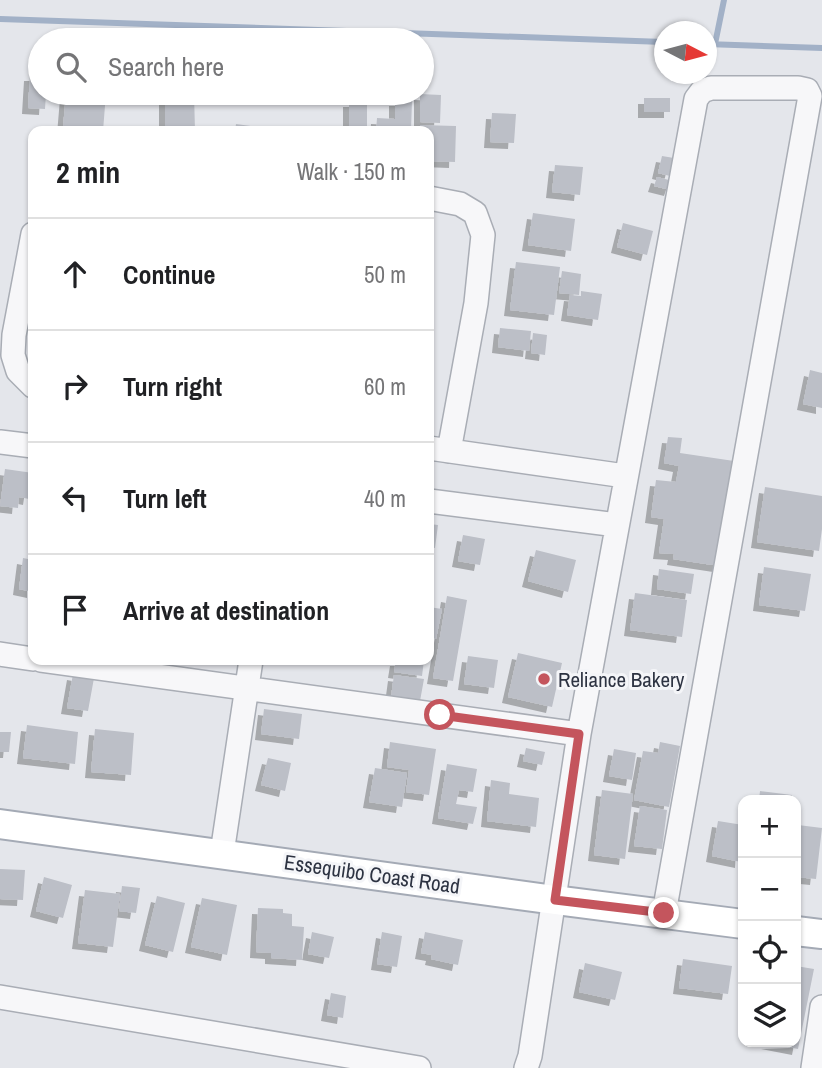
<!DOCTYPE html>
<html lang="en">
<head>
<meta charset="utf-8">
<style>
	:root { --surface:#fff; --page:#f6f6f6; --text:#202124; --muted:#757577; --line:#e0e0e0 }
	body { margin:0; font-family:"Archivo Narrow",sans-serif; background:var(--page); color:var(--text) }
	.controls { position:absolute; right:21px; bottom:21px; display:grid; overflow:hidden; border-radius:14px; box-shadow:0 2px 5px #0004 }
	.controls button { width:63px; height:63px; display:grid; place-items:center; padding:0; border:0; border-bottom:2px solid var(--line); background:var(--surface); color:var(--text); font:35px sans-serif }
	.compass { position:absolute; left:654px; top:21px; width:63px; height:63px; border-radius:50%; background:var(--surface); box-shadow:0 2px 5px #0004; rotate:96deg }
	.stop { position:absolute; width:21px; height:21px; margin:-16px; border:5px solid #c4555d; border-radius:50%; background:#fff }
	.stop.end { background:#c4555d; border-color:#fff; box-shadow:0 2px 7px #0008 }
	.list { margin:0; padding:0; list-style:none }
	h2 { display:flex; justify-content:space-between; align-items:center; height:91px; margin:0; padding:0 28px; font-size:30px }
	h2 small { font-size:23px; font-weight:400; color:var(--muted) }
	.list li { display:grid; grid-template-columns:46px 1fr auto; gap:21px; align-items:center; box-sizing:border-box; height:112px; padding:0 28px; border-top:2px solid var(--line) }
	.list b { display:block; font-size:26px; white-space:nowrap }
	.list em { font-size:23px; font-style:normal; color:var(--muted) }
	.icon { flex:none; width:38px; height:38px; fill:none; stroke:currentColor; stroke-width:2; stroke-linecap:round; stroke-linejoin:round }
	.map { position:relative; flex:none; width:822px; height:1068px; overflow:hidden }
	.search { position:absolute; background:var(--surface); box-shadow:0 2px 5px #0004; left:28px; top:28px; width:406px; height:77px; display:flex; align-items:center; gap:18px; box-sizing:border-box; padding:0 24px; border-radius:38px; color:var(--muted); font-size:26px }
	.panel { position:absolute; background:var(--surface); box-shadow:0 2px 5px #0004; left:28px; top:126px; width:406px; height:539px; border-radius:14px }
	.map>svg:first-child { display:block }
</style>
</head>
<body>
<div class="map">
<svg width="822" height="1068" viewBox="0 0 822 1068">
	<defs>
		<filter id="shadow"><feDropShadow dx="-6" dy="6" stdDeviation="0" flood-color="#0004"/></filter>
	</defs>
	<rect width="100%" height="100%" fill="#e4e6eb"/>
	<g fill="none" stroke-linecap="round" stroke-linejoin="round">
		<path stroke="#a2b1c7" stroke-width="6" d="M0 19 664 42
			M706 44 822 48
			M715 44 724 0"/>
	</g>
	<path fill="#bcbfc7" filter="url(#shadow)" d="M30 75H40V93H46L45 109 28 108Z
		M66 93H106L103 131 63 128Z
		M165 93H194L195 131H165Z
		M420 94 441 95 440 123 420 122Z
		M644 98H670V112H644Z
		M395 100H412L411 131H376L377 118 395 119Z
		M349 101H367V131H349Z
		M492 113 516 114 514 143 490 142Z
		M236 124 258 127 257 131H235Z
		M420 125 456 126 455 162 429 161V131H420Z
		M662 156 674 158 670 176 658 173Z
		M555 165 583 167 580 195 552 192Z
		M657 177 673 181 670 190 654 186Z
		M533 213 575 219 571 251 528 245Z
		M623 223 653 231 647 255 617 247Z
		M516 262 560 267 554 315 510 310Z
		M562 271 581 274 579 295 559 293Z
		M581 291 602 294 598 320 567 315 570 295 581 296Z
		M500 328 531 331 529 351 498 347Z
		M533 333 547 335 545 355 531 353Z
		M810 370 822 373V408L803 404Z
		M668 437 682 438 680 453 734 461 719 566 673 559 674 554 659 553 664 519 651 517 656 480 676 482 679 466 664 463Z
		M5 469 33 473 29 499 19 497 18 508 0 506Z
		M765 487 822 496V529L819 551 757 542Z
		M429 524 438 525 435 548 429 547Z
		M463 535 485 539 480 565 458 561Z
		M536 550 576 560 568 592 528 581Z
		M23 558 33 560V592L19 589Z
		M764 567 811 574 805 611 759 605Z
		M659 569 694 574 691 594 657 589Z
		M635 593 687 600 682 637 630 630Z
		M447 596 467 600 453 681 433 678Z
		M429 607 442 609 436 639 429 637Z
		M518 653 562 663 552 707 508 697Z
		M468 656 498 660 494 688 464 684Z
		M396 660H424L422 676 394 672Z
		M73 674 94 678 88 711 67 708Z
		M394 675 424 679 420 701 391 697Z
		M264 709 302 714 299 739 261 734Z
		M27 725 78 732 75 764 23 758Z
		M95 729 134 733 131 775 91 772Z
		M0 732H11L9 752H0Z
		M390 742 436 749 429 795 406 792 409 770 387 767Z
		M660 742 680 746 669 807 634 800 643 751 658 753Z
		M526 748 545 752 542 765 523 761Z
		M614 749 636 753 632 780 609 776Z
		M268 758 291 763 285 791 261 785Z
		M447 764 477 769 473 792 459 790 456 804 477 807 473 824 438 818Z
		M375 768 407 773 402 807 369 802Z
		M491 780 510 783 509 794 539 798 536 827 487 821Z
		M602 790 633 794 625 859 594 855Z
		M760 791 792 795 791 800H759Z
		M640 806 667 810 662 849 634 846Z
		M718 821 743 825 741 862 712 856Z
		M798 825 822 828 816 879 796 877Z
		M0 869 25 870 23 900 0 899Z
		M44 877 72 885 63 918 36 911Z
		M122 886 140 888 136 913 119 911Z
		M85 890 120 894 113 947 78 943Z
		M157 896 185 903 173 952 145 945Z
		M202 898 237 905 227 955 191 947Z
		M258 908 283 909V913L292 914V926L304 927 302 960 271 958V953L256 952Z
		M312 932 334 937 329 958 308 954Z
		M382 932 402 936 397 967 377 964Z
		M425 932 463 940 458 965 431 959 432 955 421 953Z
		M683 959 732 966 728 994 679 988Z
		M585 963 622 972 615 1000 579 992Z
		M796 966 814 969 798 1049 767 1043 796 1042Z
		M331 993 346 996 343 1018 327 1015Z"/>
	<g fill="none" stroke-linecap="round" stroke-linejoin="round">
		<g stroke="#a9adb5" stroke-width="26">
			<path id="minor" d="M429 198 460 204 475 213 483 235 476 303 449 451
				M33 234 14 335 13 355 18 371 33 386
				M0 442 33 446
				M429 448 625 476
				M429 501 617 525
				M0 654 33 659
				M41 660 579 734
				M222 853 251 660
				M0 997 419 1068
				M526 1068 530 1056 579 734 696 99 702 91 711 88H798L807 90 810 96 664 913
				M813 1068 822 1007"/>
		</g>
		<g stroke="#a4aab5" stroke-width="32">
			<path id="major" d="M0 824 555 900 743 924
				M796 931 822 934"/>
		</g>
		<use href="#minor" stroke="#f7f7f9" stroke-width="23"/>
		<use href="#major" stroke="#fff" stroke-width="28"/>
	</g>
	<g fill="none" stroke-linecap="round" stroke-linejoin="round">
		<path stroke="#c4555d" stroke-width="9" d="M440 715 579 734 555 900 664 913"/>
	</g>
	<circle fill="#c4555d" stroke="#f4f5f8" stroke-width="2.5" cx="544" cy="679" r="7"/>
	<g text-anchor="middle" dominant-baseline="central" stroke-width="6" stroke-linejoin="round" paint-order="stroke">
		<g font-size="21" fill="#2d3342" stroke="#f4f5f8" text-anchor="start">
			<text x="558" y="679">Reliance Bakery</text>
		</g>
		<g font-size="21" fill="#2d3342" stroke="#f4f5f8">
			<text transform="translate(372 874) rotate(8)">Essequibo Coast Road</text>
		</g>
	</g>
</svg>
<div class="controls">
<button>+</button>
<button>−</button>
<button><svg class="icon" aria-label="locate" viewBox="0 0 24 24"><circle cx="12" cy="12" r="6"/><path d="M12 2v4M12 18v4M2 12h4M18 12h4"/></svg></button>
<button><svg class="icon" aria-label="layers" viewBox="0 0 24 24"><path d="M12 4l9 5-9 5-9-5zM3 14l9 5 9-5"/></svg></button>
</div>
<svg class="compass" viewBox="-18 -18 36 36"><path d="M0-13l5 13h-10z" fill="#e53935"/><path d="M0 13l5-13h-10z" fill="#757577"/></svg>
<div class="stop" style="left:440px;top:715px"></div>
<div class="stop end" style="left:664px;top:913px"></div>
<div class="search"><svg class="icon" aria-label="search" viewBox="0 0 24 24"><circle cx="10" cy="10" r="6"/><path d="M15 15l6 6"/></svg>Search here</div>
<section class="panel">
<h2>2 min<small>Walk · 150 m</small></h2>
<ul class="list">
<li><svg class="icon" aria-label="ahead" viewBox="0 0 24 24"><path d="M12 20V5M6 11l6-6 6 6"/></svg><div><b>Continue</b></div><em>50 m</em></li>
<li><svg class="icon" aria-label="right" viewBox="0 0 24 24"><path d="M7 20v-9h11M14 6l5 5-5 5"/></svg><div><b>Turn right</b></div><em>60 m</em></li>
<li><svg class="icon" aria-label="left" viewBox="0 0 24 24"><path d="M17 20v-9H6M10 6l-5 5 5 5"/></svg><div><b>Turn left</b></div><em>40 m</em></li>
<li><svg class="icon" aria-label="arrive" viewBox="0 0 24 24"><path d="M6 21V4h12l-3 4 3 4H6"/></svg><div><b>Arrive at destination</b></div></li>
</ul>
</section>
</div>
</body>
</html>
